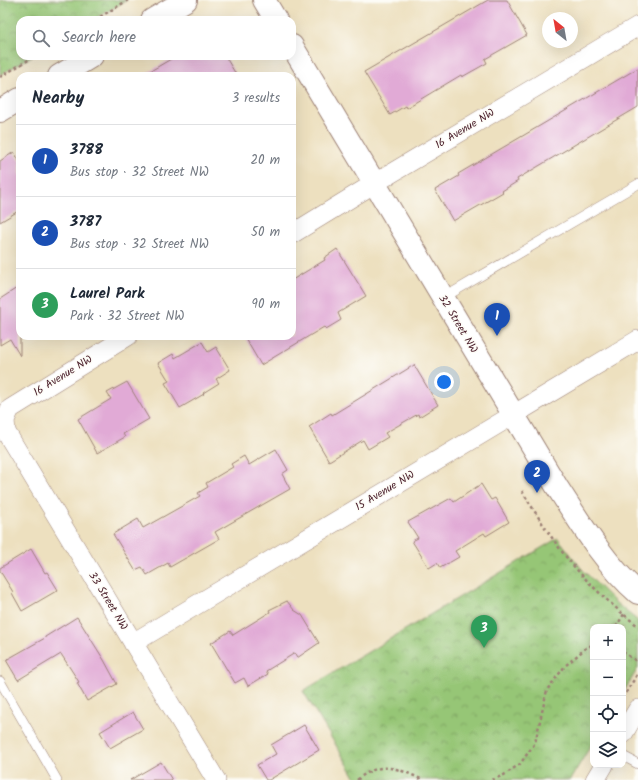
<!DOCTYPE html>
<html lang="en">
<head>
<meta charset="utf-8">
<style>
	:root { --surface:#fff; --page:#f6f6f7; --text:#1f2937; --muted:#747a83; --line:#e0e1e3; --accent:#ea580c }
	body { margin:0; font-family:Kalam,sans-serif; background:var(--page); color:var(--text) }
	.controls { position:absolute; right:12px; bottom:12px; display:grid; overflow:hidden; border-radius:8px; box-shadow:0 4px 16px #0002 }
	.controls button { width:36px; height:36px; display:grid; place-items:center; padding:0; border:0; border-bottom:1px solid var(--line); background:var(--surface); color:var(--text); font:20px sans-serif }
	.compass { position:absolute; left:542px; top:12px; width:36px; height:36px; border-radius:50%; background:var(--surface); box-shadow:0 4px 16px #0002; rotate:329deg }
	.you { position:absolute; left:444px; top:382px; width:14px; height:14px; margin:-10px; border:3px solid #fff; border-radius:50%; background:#1a73e8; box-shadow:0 0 0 6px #1a73e833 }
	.badge { display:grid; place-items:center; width:26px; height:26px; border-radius:50%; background:var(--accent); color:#fff; font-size:13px; font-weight:700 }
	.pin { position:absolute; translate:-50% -33px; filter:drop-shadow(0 1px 2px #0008) }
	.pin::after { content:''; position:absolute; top:21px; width:14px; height:12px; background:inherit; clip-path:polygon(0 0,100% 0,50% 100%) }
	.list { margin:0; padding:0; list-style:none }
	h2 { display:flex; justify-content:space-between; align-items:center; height:52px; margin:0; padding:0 16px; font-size:17px }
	h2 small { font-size:13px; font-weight:400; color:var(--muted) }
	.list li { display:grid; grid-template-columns:26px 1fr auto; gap:12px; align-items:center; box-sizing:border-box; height:72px; padding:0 16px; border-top:1px solid var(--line) }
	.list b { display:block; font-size:15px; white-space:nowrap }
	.list p { margin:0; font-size:13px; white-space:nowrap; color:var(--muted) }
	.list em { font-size:13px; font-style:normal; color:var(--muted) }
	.icon { flex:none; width:22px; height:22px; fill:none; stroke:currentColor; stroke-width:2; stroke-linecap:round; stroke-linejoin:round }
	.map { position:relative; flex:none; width:638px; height:780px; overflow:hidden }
	.search { position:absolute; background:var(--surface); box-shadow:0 4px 16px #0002; left:16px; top:16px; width:280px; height:44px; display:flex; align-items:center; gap:10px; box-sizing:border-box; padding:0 14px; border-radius:12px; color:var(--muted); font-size:15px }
	.panel { position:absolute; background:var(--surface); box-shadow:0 4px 16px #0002; left:16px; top:72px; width:280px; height:268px; border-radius:12px }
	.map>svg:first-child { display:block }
</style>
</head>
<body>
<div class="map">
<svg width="638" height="780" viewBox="0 0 638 780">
	<defs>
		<pattern id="park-crowns" width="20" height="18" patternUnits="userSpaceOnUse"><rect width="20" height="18" fill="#96c676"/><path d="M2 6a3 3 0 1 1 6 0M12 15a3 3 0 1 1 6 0" fill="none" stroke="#7ca061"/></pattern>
	</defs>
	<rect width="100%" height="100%" fill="#fdfcf7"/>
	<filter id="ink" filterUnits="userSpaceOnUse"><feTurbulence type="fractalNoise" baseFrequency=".025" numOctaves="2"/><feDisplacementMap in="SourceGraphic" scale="8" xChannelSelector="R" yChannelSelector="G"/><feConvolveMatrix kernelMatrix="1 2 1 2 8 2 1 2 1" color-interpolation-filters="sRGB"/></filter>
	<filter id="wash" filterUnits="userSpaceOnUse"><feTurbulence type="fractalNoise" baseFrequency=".012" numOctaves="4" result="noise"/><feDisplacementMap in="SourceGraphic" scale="16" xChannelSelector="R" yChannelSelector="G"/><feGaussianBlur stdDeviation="0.9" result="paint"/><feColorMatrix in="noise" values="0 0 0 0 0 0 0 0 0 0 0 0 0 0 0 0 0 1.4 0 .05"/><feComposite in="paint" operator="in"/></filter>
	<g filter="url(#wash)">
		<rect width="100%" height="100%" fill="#ede0bf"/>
		<path fill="url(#park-crowns)" stroke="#707250" d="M0 0H127L93 20H20V56H32L0 75Z
			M558 538 581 568 616 603 638 621V668L623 693V627H593V742L570 780H357L303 691Z"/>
		<g id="blocks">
			<path fill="#e1aad6" d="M488 0H507L527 35 485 59 487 63 462 77 461 75 406 108 405 106 390 115 364 72Z
				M176 56H225L237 76H142Z
				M638 68V107L517 179 518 181 502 191 503 192 453 221 435 190 459 176 458 174Z
				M14 152 20 162V210L0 222V161Z
				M337 249 366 296 338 313 341 320 326 329 324 327 261 365 244 336H292V280L325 260 324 258Z
				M20 286V356L10 339 0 345V299Z
				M202 342 208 352 216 347 230 370 216 379 219 383 203 393 204 394 180 408 165 383 169 381 158 363 173 354 175 358Z
				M414 365 438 405 419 417 418 414 385 433 388 437 368 449 363 440 329 461 309 427 331 413 332 415Z
				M127 382 149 419 123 434 125 437 97 453 78 419 111 399 107 393Z
				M276 449 288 470 282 474 290 489 215 532 219 539 170 567 168 563 147 575 142 567 135 570 113 534 138 519 143 528 200 496 198 493 208 487 206 483 233 467 231 464 244 456 249 465Z
				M481 484 491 500 495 498 509 522 486 536 484 533 455 551 459 557 440 568 437 563 429 568 412 541 418 538 408 522 451 498 454 502Z
				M31 549 45 573 47 572 58 590 22 611 12 593 13 592 0 571V568Z
				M287 601 294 610 302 615 319 643 297 658 295 653 266 671 268 674 248 686 244 678 235 683 211 643 230 631 233 635 270 612 269 610Z
				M77 617 104 660 117 684 87 701 77 683 79 682 61 654 18 680 6 660 45 638V637Z
				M133 712 143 729 110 748 100 732Z
				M304 725 319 750 269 780H266L257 765 276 754 271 745Z
				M161 762 172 780H130Z"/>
		</g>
	</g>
	<g filter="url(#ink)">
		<use href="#blocks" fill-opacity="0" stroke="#9c8075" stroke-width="1"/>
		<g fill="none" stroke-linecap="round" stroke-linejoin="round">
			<g stroke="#9c8075" stroke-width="10">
				<path id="lane" d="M443 298 638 184
					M0 681 57 780
					M623 756 638 764"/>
			</g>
			<g stroke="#9c8075" stroke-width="20">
				<path id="street" d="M292 234 375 183 638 26
					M128 336 10 409 5 420 6 432 216 780
					M133 643 638 340
					M623 734 638 709
					M595 780 604 765"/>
			</g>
			<g stroke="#9c8075" stroke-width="24">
				<path id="secondary" d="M264 0 276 20
					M152 20 186 0
					M292 46 557 487C581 524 605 564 638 593
					M59 76 92 56
					M0 111 20 99"/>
			</g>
			<path stroke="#9c8075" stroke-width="2.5" stroke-dasharray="3 3" stroke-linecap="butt" d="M95 20 128 0
				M0 77 35 56
				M522 491C535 512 548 533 563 553 584 580 610 604 638 626
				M616 627 624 614
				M623 652 627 655 638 662
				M626 693 638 673
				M357 780C380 760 398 768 423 780
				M492 780 504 775 520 764 535 743 547 690 565 666 587 647 593 645"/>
			<use href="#lane" stroke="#fff" stroke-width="9"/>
			<use href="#street" stroke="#fff" stroke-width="19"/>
			<use href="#secondary" stroke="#fff" stroke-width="22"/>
		</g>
	</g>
	<g text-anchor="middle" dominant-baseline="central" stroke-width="3" stroke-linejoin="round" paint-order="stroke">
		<g font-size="11" fill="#4a1f2b" stroke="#fdfcf7">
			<text transform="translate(465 129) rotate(-31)">16 Avenue NW</text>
			<text transform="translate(458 324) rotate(59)">32 Street NW</text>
			<text transform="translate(63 376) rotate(-32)">16 Avenue NW</text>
			<text transform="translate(385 491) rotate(-31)">15 Avenue NW</text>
			<text transform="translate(108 601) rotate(59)">33 Street NW</text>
		</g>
	</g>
</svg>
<div class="controls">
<button>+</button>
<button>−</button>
<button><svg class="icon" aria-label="locate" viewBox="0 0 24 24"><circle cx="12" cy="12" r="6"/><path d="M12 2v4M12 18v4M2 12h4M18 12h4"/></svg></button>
<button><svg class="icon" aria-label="layers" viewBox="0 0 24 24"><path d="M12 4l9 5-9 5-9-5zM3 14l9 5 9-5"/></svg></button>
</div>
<svg class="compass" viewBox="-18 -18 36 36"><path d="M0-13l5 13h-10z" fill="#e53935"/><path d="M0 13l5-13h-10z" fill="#747a83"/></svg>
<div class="you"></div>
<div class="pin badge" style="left:497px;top:336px;background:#1a4fb4">1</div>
<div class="pin badge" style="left:537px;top:493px;background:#1a4fb4">2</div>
<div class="pin badge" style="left:484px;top:648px;background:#2e9e5b">3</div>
<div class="search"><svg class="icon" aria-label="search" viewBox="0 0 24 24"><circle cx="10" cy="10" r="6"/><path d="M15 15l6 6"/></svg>Search here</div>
<section class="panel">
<h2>Nearby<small>3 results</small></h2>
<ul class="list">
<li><span class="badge" style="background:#1a4fb4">1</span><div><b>3788</b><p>Bus stop · 32 Street NW</p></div><em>20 m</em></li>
<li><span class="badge" style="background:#1a4fb4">2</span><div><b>3787</b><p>Bus stop · 32 Street NW</p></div><em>50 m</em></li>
<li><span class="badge" style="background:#2e9e5b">3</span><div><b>Laurel Park</b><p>Park · 32 Street NW</p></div><em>90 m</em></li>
</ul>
</section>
</div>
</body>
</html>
